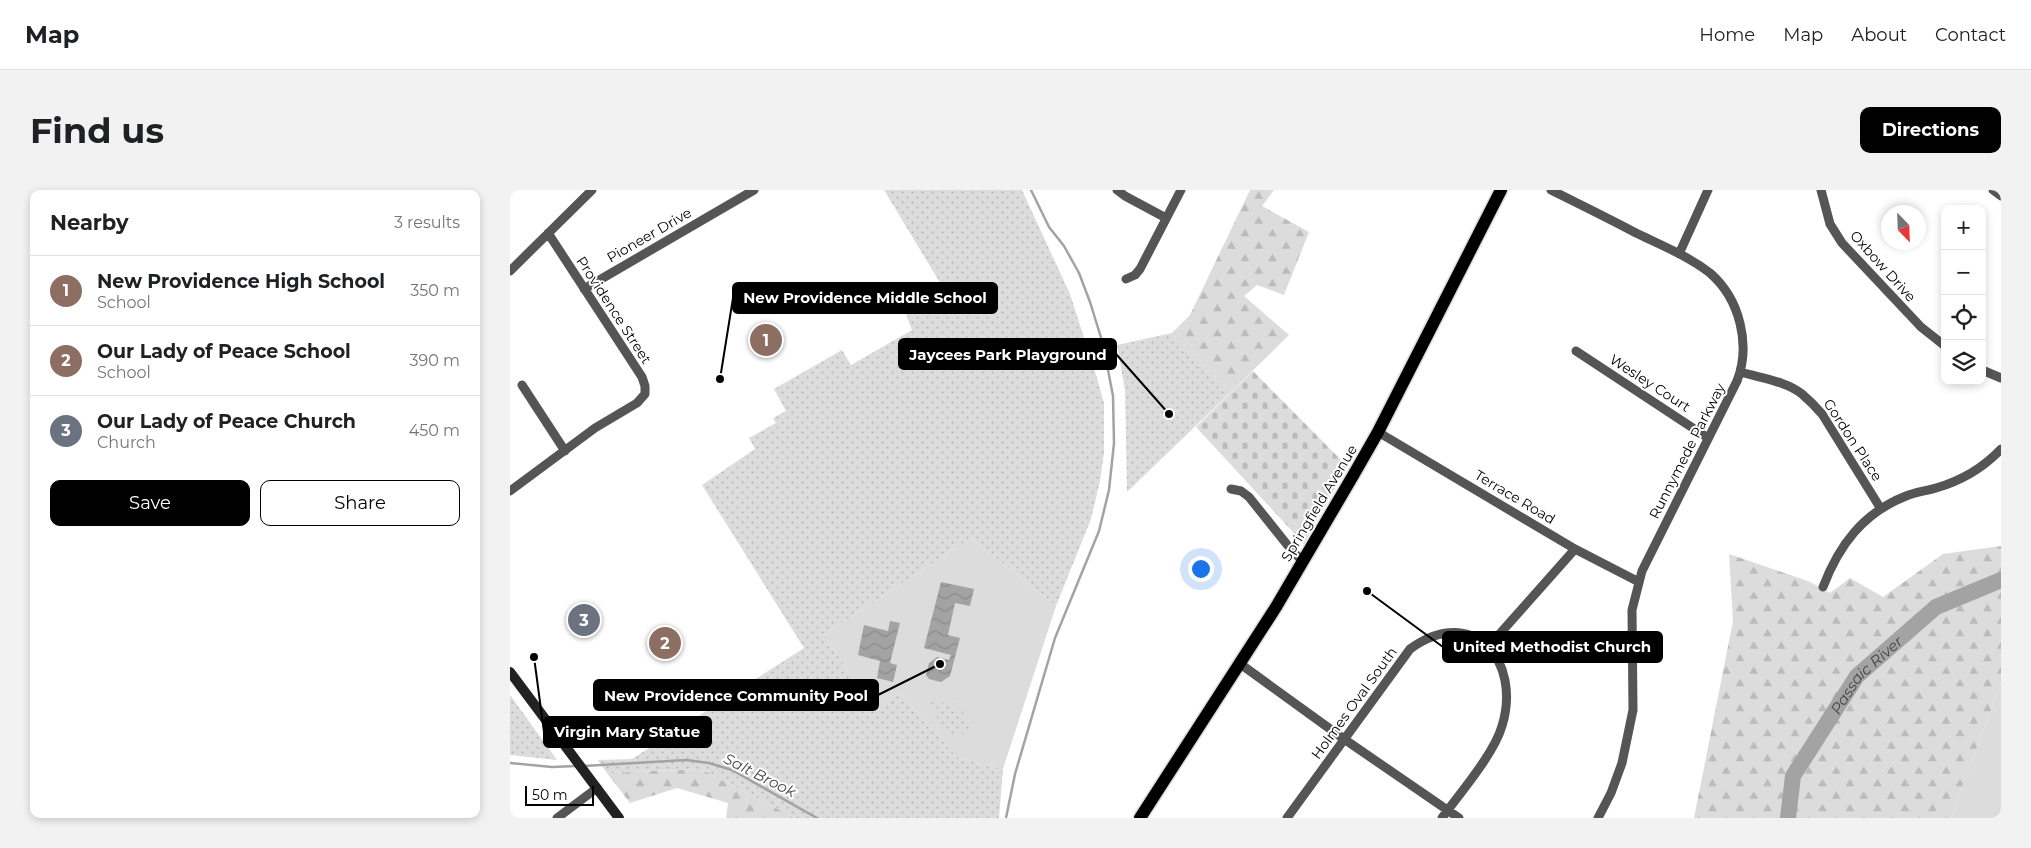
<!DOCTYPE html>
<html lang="en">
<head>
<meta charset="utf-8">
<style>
	:root { --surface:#fff; --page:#f2f2f2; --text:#202124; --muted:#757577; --line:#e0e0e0; --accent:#000 }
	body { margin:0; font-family:Montserrat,sans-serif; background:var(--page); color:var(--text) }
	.controls { position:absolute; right:15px; top:15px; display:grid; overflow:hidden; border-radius:10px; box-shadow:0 2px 8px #0003 }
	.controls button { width:45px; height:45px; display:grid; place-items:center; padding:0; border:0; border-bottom:1px solid var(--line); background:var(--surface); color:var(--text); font:25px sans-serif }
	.compass { position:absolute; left:1371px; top:15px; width:45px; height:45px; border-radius:50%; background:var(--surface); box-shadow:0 2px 8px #0003; rotate:157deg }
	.scale { position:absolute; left:15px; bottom:12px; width:69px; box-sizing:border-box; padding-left:5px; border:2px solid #000; border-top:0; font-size:14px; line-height:18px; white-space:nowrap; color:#000; -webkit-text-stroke:4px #fff; paint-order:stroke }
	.you { position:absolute; left:690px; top:378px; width:18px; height:18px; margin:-12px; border:4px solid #fff; border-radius:50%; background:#1a73e8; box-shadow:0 0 0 8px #1a73e833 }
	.badge { display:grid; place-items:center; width:32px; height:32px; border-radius:50%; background:var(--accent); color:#fff; font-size:16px; font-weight:700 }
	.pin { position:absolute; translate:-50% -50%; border:2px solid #fff; box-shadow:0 1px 5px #0006 }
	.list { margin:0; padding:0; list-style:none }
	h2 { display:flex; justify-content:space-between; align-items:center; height:65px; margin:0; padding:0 20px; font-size:21px }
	h2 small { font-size:16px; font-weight:400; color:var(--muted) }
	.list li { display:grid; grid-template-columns:32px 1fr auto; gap:15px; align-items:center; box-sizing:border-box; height:70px; padding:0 20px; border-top:1px solid var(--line) }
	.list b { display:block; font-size:19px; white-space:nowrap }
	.list p { margin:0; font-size:16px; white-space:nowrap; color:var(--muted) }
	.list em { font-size:16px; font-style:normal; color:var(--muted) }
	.actions { display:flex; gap:10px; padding:15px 20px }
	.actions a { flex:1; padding:11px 0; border:1px solid var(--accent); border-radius:10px; text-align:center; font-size:18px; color:var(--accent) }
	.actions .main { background:var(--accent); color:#fff }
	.icon { flex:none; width:28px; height:28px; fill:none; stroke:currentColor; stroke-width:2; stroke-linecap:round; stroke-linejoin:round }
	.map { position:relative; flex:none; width:1491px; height:628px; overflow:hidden; border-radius:10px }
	header { display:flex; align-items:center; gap:30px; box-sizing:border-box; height:70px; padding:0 25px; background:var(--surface); border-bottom:1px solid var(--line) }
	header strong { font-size:24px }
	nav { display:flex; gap:28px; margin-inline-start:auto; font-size:18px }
	.intro { display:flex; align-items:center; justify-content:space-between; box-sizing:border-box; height:120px; padding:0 30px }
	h1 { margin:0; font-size:35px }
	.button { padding:12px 22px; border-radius:10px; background:var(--accent); color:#fff; font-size:18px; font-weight:700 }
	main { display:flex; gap:30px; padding:0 30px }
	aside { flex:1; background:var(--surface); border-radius:10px; box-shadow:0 2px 8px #0003 }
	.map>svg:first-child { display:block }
</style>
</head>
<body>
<header>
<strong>Map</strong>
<nav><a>Home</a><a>Map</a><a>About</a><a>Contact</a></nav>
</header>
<div class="intro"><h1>Find us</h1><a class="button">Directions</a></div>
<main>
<aside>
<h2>Nearby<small>3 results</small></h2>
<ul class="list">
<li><span class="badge" style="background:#8d6e63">1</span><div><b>New Providence High School</b><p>School</p></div><em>350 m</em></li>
<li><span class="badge" style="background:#8d6e63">2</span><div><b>Our Lady of Peace School</b><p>School</p></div><em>390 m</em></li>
<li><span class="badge" style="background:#6b7280">3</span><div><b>Our Lady of Peace Church</b><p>Church</p></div><em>450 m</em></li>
</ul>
<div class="actions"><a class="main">Save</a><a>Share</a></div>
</aside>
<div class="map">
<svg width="1491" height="628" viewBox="0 0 1491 628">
	<defs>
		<pattern id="forest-firs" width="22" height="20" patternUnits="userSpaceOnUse" patternTransform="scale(1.25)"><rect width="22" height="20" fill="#dcdcdc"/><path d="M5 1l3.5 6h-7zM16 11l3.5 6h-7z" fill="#bbb"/></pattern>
		<pattern id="cemetery-stones" width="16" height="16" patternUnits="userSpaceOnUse" patternTransform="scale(1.25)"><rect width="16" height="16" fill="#dcdcdc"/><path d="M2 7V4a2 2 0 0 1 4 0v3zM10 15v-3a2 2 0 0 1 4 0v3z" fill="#bbb"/></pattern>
		<pattern id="park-dots" width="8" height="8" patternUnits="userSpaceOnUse" patternTransform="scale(1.25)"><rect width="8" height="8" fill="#dcdcdc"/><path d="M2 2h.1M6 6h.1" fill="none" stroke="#bbb" stroke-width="1.8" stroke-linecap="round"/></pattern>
		<pattern id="water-waves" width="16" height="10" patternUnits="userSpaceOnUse" patternTransform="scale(1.25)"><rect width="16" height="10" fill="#a3a3a3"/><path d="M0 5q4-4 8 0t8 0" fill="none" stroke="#8b8b8b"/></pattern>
	</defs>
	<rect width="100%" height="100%" fill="#fff"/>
	<path fill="#dcdcdc" d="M461 348 546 416 493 579 447 567 390 503 363 521 315 444Z
		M1491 492V628H1441Z"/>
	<path fill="url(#forest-firs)" d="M740 0H764L752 16 799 42 774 105 747 95 734 106 779 145 721 202 662 143 680 125Z
		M1491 356V492L1441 628H1184L1223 431 1219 364 1298 391 1320 403 1340 388 1373 407 1433 364Z
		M191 579 285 628H216L218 613 167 598 120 613 97 583Z"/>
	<path fill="url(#cemetery-stones)" d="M743 181 837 276 794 354 686 237Z"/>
	<path fill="url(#park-dots)" d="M374 0H512L560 104 587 188 594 213V263L590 291 581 329 546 416 461 348 315 444 363 521 390 503 447 567 493 579 489 628H285L191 579 97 583 88 570 122 569 294 458 192 295 245 259 239 248 266 233 263 228 276 221 264 199 332 160 341 175 402 140 394 118 432 96Z
		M662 143 721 202 617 302 615 200 607 155Z
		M0 505 47 570 0 565Z
		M418 512 443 513 445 518 451 519 462 537 440 549Z"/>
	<path fill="url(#water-waves)" d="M431 392 464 399 460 416 445 413 438 445 450 448 440 486 431 492 419 489 416 485 419 473 427 467 439 470 441 465 414 458Z
		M380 431 390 433 380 473 387 475 383 492 367 488 370 471 348 465 354 435 378 441Z"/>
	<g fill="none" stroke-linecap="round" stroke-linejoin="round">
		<path stroke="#a3a3a3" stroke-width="2.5" d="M0 573 42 577 66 576
			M74 576 176 570 199 573 222 580 307 628
			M496 628 505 584 545 448 589 341 599 300 604 253 603 206 593 154 580 112 569 83 554 56 539 37 521 0"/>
		<path stroke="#a3a3a3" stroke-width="16" id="s1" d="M1278 628 1283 586 1347 486 1426 417 1491 390"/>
		<g stroke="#dbdbdb" stroke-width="15">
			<path id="primary" d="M630 628 766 417 844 284 868 242 991 0"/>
		</g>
		<path stroke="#555" stroke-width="9" d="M607 0 615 6 656 28
			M1041 0C1069 14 1098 28 1126 43 1151 55 1178 66 1200 83 1230 109 1241 155 1227 191L1132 381 1122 420 1123 520 1112 573 1101 603 1088 628
			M1311 0 1320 34 1332 53 1411 137 1435 156
			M1483 0 1491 6
			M1169 64 1198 0
			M0 81 82 0
			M616 89 625 85 630 79 671 0
			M74 99 244 0
			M1066 161 1198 248
			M1472 180 1491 188
			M1231 182C1250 188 1276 191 1292 204 1299 210 1306 217 1312 224L1371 319
			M12 195 55 261
			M868 242 1065 359 1129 392
			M721 299 731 301 739 307 783 362 793 371
			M0 301 85 238 127 213 135 204V196L132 187 38 43
			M1313 397C1329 355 1353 323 1396 306 1406 302 1416 301 1426 298 1450 291 1473 278 1491 259
			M978 457 1065 359
			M729 473 834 549 949 628
			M47 628 87 598
			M777 628 900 459C963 413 1012 471 992 536 984 564 950 603 932 628"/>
		<path stroke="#222" stroke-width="10" d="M0 482 109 628"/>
		<use href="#primary" stroke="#000" stroke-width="12"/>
	</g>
	<g text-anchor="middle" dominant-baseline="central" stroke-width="4" stroke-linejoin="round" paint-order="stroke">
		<g font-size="14" fill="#000" stroke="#fff">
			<text transform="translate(139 45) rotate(-30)">Pioneer Drive</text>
			<text transform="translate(1373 76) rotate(48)">Oxbow Drive</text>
			<text transform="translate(104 120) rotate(57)">Providence Street</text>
			<text transform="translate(1140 193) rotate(33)">Wesley Court</text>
			<text transform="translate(1343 250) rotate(57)">Gordon Place</text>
			<text transform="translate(1177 261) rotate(-63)">Runnymede Parkway</text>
			<text transform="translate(1005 307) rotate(31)">Terrace Road</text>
			<text transform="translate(809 313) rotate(-59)">Springfield Avenue</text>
			<text transform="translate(844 513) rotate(-54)">Holmes Oval South</text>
		</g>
		<g font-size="15" font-style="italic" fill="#444" stroke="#fff">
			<text stroke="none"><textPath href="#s1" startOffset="168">Passaic River</textPath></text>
			<text transform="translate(250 585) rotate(27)">Salt Brook</text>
		</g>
	</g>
	<path fill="none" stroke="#000" stroke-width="2" d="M210 189L223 108M659 224L606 164M857 401L933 457M430 474L368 505M24 467L34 542"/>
	<g fill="#000" stroke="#fff" stroke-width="2">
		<circle cx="210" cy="189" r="5"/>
		<circle cx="659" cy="224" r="5"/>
		<circle cx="857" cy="401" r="5"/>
		<circle cx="430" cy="474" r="5"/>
		<circle cx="24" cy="467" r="5"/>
	</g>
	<g fill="#000" stroke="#000" stroke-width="2">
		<rect x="223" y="93" width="264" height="30" rx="5"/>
		<rect x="389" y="149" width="217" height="30" rx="5"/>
		<rect x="933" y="442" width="219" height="30" rx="5"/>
		<rect x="84" y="490" width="284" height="30" rx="5"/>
		<rect x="34" y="527" width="167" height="30" rx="5"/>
	</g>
	<g font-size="15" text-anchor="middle" font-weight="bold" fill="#fff">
		<text x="355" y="113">New Providence Middle School</text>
		<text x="498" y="170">Jaycees Park Playground</text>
		<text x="1042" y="462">United Methodist Church</text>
		<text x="226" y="511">New Providence Community Pool</text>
		<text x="117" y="547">Virgin Mary Statue</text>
	</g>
</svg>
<div class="controls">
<button>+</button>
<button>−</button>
<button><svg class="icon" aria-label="locate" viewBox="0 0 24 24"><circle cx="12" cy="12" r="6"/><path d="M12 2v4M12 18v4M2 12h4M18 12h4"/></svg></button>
<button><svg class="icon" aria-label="layers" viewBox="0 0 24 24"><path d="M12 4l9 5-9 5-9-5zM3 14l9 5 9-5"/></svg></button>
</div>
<svg class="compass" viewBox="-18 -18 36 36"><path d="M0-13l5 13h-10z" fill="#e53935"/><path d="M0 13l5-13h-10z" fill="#757577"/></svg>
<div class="scale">50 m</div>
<div class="you"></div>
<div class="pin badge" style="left:256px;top:150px;background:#8d6e63">1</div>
<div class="pin badge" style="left:155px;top:453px;background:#8d6e63">2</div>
<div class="pin badge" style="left:74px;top:430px;background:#6b7280">3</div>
</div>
</main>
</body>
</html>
